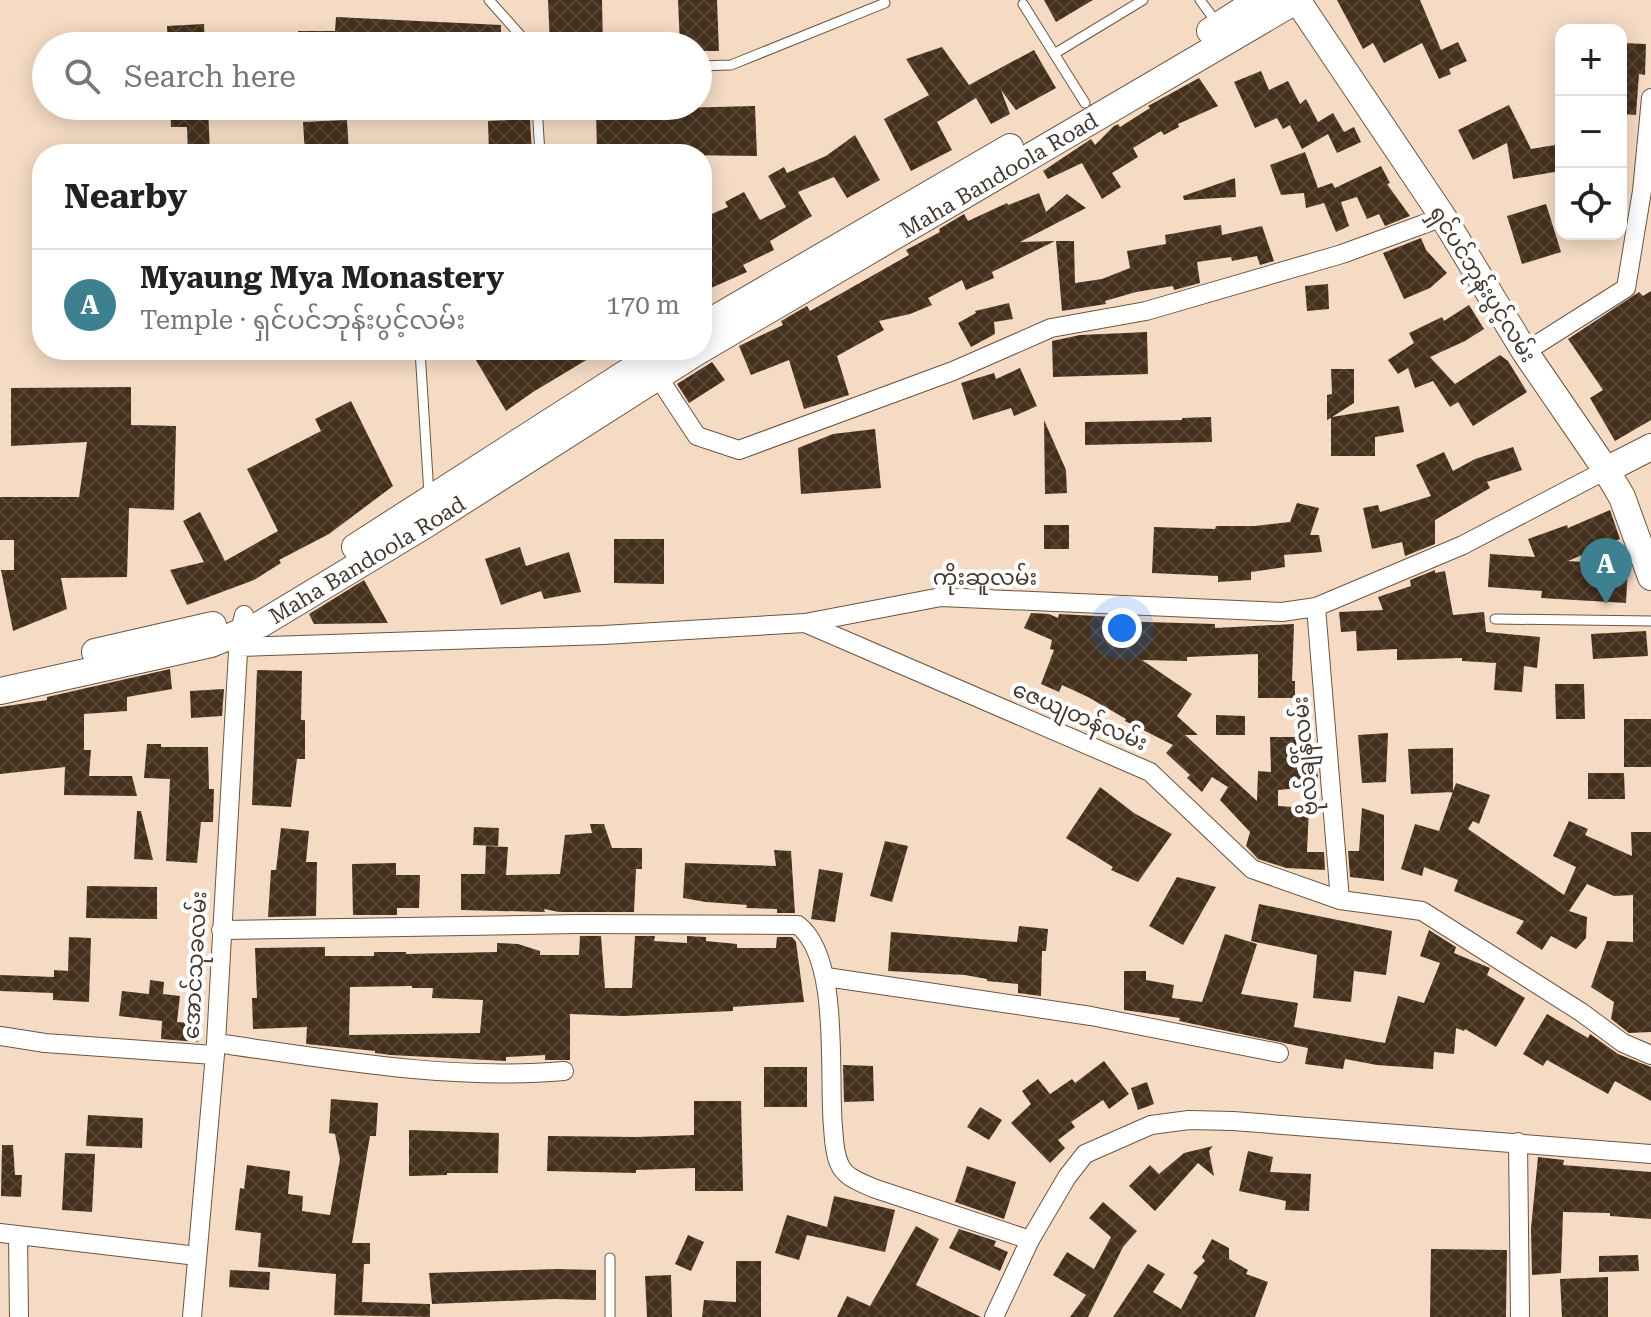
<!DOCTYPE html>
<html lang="en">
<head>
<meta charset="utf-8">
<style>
	:root { --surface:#fff; --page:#f6f6f6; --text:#222; --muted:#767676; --line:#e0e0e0; --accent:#3d8090 }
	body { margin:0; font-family:"Roboto Serif","Noto Sans Myanmar",serif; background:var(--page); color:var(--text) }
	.controls { position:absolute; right:24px; top:24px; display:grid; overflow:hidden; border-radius:16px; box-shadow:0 4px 20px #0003 }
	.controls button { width:72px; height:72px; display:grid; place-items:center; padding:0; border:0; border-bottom:2px solid var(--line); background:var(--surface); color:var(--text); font:40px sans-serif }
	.you { position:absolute; left:1122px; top:628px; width:28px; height:28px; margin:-20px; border:6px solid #fff; border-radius:50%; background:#1a73e8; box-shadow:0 0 0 12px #1a73e833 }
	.badge { display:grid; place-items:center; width:52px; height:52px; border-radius:50%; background:var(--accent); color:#fff; font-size:26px; font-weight:700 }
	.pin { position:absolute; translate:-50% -66px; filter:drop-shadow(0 2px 4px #0008) }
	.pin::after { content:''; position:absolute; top:42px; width:28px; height:24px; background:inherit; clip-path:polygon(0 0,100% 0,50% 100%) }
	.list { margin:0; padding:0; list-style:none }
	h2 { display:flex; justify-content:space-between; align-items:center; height:104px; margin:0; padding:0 32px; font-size:34px }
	h2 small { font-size:26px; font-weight:400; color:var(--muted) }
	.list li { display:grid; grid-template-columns:52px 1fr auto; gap:24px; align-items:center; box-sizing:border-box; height:112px; padding:0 32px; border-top:2px solid var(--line) }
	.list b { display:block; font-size:30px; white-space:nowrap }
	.list p { margin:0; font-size:26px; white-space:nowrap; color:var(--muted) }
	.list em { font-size:26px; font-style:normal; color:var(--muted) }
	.icon { flex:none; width:44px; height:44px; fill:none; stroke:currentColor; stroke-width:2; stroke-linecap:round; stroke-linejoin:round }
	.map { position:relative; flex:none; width:1651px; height:1317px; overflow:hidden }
	.search { position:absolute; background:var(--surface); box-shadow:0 4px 20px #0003; left:32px; top:32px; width:680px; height:88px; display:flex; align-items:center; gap:20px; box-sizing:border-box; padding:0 28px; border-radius:44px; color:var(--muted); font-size:30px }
	.panel { position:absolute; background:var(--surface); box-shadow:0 4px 20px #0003; left:32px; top:144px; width:680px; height:216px; border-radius:32px }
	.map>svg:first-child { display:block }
</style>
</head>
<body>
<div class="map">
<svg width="1651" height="1317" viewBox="0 0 1651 1317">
	<defs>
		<pattern id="building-cross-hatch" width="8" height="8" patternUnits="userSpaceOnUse" patternTransform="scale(2)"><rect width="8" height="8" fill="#44301c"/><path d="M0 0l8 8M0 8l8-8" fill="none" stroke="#584635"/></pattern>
	</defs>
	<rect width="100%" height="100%" fill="#f5dbc4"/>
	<path fill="url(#building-cross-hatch)" fill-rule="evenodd" d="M548 0H602L603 46H550Z
		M678 0H717L719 51H698V46H680Z
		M1044 0H1093L1056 22Z
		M1337 0H1420L1441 50 1458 42 1467 61 1449 69 1451 74 1439 79 1422 43 1384 63 1373 43 1363 49Z
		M336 17 501 25V46H299L298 31H335Z
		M204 24 205 46H168L167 26Z
		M1621 43 1646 44 1645 75 1639 74 1636 115 1621 114Z
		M942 47 969 85 1034 50 1056 88 1016 110 1001 90 1010 114 991 124 976 98 937 122 952 150 911 171 884 119 929 95 906 59Z
		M1261 71 1269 90 1288 81 1300 104 1306 99 1318 122 1333 113 1344 132 1354 127 1361 142 1337 153 1328 134 1302 149 1290 125 1283 129 1277 118 1255 128 1234 82Z
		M1199 78 1218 106 1178 124 1179 127 1164 135 1161 131 1133 148 1138 157 1112 173 1121 187 1102 199 1082 163 1048 179 1043 171 1091 139 1095 145 1114 126 1118 124 1120 127 1150 108 1148 106Z
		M1509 105 1531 149 1555 145 1560 171 1513 179 1507 143 1473 160 1458 130Z
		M170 106H208L210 154H188L187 127H171Z
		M755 106 757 156 597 154 596 110Z
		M530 119 532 154H489L488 121Z
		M347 120 349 154H305L303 122Z
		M855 135 880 180 847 198 834 177 798 192 812 216 770 241 774 250 743 265 747 272 702 292V218L728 207 725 202 744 192 760 220 786 207 768 176 784 167 787 173 826 156Z
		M1305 152 1318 188 1332 183 1335 188 1381 166 1390 183 1387 184 1410 216 1385 226 1379 214 1367 219 1357 197 1341 202 1349 226 1336 232 1324 203 1306 208 1304 193 1281 195 1270 165Z
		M1235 178 1236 197 1184 200 1183 196Z
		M1039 193 1046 212 1067 194 1086 208 1020 242 1055 241 992 272 994 278 966 290 962 280 928 298 932 305 910 314 879 321 884 330 837 356 849 395 804 409 789 360 751 375 739 346 783 325 781 321 807 306 810 311 909 255 906 250 940 232 939 229 964 214 968 221 1007 203 1008 205Z
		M1546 204 1561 252 1522 264 1507 216Z
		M1221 225 1222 235 1262 226 1274 261 1260 265 1257 256 1232 261 1231 257 1197 262 1200 283 1174 290 1173 286 1136 292 1105 301 1106 304 1062 311 1056 241H1074L1075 283 1102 279 1130 268 1127 251 1166 244 1165 235Z
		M1421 238 1426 250 1447 273 1430 288 1404 299 1383 253Z
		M1328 284 1329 309 1307 311 1305 286Z
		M1651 291V420L1615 441 1590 398 1603 390 1568 339 1639 292 1643 296Z
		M1009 303 1013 319 994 322 995 334 971 347 958 323 976 313 975 311Z
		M1469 305 1484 329 1465 341 1430 357 1455 384 1500 355 1508 361 1527 392 1473 426 1458 402 1450 407 1433 381 1415 388 1408 368 1398 374 1388 360 1414 343 1409 333 1442 317 1444 321Z
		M1147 332 1148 374 1053 377 1052 341 1080 335Z
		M470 350H603L533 392 506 411Z
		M712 362 725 380 689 403 677 384Z
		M1020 368 1037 406 1014 416 1011 408 973 420 961 383 994 373 996 379Z
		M1331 369H1354V403L1332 417 1399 406 1404 432 1375 437V456H1331V418L1327 420V395L1332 394Z
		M131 387V425L176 426 174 510 129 508 127 577 61 578 67 609 13 631 1 570H14V540H0V497H79L87 442 11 446V388Z
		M351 401 393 486 329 534 279 560 281 563 254 580 187 605 170 570 204 562 183 521 200 512 225 561 278 531 247 469 321 431 315 419Z
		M1211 417 1212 442 1085 445V422L1182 420V418Z
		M1044 420 1066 470 1067 493 1045 494Z
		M875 429 881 488 801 494 798 448 833 434Z
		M1513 447 1522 470 1487 482 1490 488 1435 520V544L1405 556 1402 542 1372 549 1363 508 1378 505 1380 512 1431 496 1416 465 1444 452 1453 471 1475 459Z
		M1297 503 1319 508 1310 535H1319L1322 552 1284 555 1285 567 1251 572V580L1218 582V576L1152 573 1154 527 1215 529 1216 526H1255L1290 522Z
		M1610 510 1620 539 1568 561 1628 565 1626 603 1541 598 1542 591 1488 587 1490 554 1535 557 1528 539 1567 525 1568 528Z
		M1044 525H1069V549H1044Z
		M614 539H664V584L614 583Z
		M520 547 526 566 569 552 581 592 544 599 541 591 501 605 485 559Z
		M1435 570V573L1445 571 1453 615 1484 612 1486 632 1540 637 1537 668 1524 666 1522 692 1494 690 1496 663 1462 661V658L1397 660V649L1357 651 1356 631 1341 632 1339 612 1383 610 1378 597 1411 586 1410 580Z
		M364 580 388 623 314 624 309 614Z
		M1031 613 1049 614 1058 618 1059 614 1114 617 1113 621 1215 624V628L1294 624 1292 681H1295V698H1258V654L1187 657V661L1142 660 1192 694 1177 716 1198 735H1185L1257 801 1258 771 1271 772 1270 737H1296L1297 770H1317L1319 786 1278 790V806L1309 808 1307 852H1324L1325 870 1286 868 1258 859 1246 846 1250 832 1220 800 1228 787 1212 777 1202 792 1187 778 1190 775 1166 753 1173 745 1125 721 1126 719 1088 697 1062 685 1059 692 1041 684 1054 650 1050 649 1052 640 1024 628Z
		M1646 631 1648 656 1593 659 1591 634Z
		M170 669 172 689 127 697V711L84 714V750H91L89 776H132L137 796 64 795 65 767 0 774V707L47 700V697Z
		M257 670 302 671 301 720H305V759H297L291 807 252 805Z
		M1555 684H1584L1585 719H1556Z
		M224 689 222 716 191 718 190 691Z
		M1216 715 1245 716V735H1216Z
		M1624 719H1651V767H1624Z
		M1388 733 1386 782 1362 783 1358 735Z
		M147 744H161V747H208L209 789H214L213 822H201L197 863 166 861 170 779 144 778Z
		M1453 748V792L1411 794 1408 749Z
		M1588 773H1624L1625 799H1588Z
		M1456 783 1490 795 1479 824 1473 821 1468 829 1564 895 1576 867 1553 856 1569 821 1588 829 1585 835 1632 856 1631 832H1651V1032L1629 1033 1611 1019 1614 1002 1591 987 1607 941 1633 942V895L1614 896 1587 884 1569 911 1587 917 1586 938 1576 949 1551 936 1542 950 1516 933 1524 921 1454 891 1458 880 1424 867 1422 876 1401 869 1415 824 1439 831Z
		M1100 787 1134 813 1172 834 1138 882 1111 870 1113 867 1066 838Z
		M1362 808 1384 815V881L1350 877 1348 851H1359Z
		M137 811H141L153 860 134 859Z
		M590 824H604L612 848H642V869H636L634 912H559L544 909 545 912 461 910V874H485L486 846 508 847 506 875 560 874 565 835 592 833Z
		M474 827 499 828 498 846 473 845Z
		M281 828 309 831 306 862H317L316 916 268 917 271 870H276Z
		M885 841 908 846 892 902 870 896Z
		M774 850 791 851 795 913H777V909L746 908 747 905 706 902 683 898 685 863 776 866Z
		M396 863V875H420L419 908H397V915H353L352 864Z
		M819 869 843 873 835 922 811 919Z
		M1177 877 1216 887 1183 945 1149 926Z
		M87 886 157 887V919L86 918Z
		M1259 904 1392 931 1386 975 1354 971 1351 1002 1313 998 1317 955 1251 941Z
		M1019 926 1048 929 1046 951H1042L1041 996 1018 993V984L987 981V979L965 975 888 971 891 932 1017 942Z
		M1429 930 1456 947 1454 953 1490 968 1487 975 1525 998 1496 1047 1465 1029 1464 1031 1456 1028 1454 1054 1434 1052 1433 1069 1377 1065 1345 1059 1343 1069 1305 1064 1308 1048 1179 1021 1180 1018 1124 1010V971H1146V980L1174 985 1172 998 1202 1002 1225 934 1257 944 1241 994 1298 1003 1294 1027 1385 1043 1398 996 1424 1003 1440 963 1420 956Z
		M580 936H601L605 988H632L635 936H655L654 941 687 943V936L706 937V941L737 944V948H776L777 937H792L796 942 804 1002 733 1007V1011L623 1016 570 1014V1060H545V1055L506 1057V1061L391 1055 375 1053V1051L306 1044 307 1027 253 1029 252 998H257L255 948 325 947V956H374V952H406V954L497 952V943L518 944 540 951V955H579ZM412 986V988H433L432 998 483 1000 480 1033 349 1035 350 987Z
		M69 937 91 938 89 1002 53 1000V993L0 991V975L54 977V970L68 971Z
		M150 980 164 982 163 994 180 996 177 1022 199 1024 198 1042 161 1039 162 1021 119 1016 122 991 149 994Z
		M1547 1014 1588 1038 1590 1034 1618 1054 1651 1067V1101L1615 1081 1608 1094 1547 1060 1543 1066 1523 1054Z
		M1104 1061 1129 1094 1109 1109 1103 1100 1071 1122 1075 1127 1058 1140 1065 1148 1050 1163 1011 1123 1031 1104 1022 1091 1038 1079 1050 1094 1072 1079 1075 1083Z
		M843 1065 873 1066 874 1101 844 1102Z
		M764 1067H807V1107H764Z
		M1147 1082 1154 1104 1138 1110 1131 1088Z
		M331 1099 378 1103 376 1136H370L352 1243H370V1264H364L362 1302 430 1304V1317L334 1315 336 1274 258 1267 261 1233 235 1230 240 1188 244 1189 247 1165 290 1171 288 1194 303 1196 302 1211 330 1215 340 1159 335 1134 329 1133Z
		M694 1101H741L743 1191H695V1168L636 1170V1173L547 1171 548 1136 636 1137 694 1135Z
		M980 1107 1002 1120 989 1140 967 1127Z
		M88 1115 143 1118 142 1148 86 1146Z
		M409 1130 499 1133 498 1173H447V1175L409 1176Z
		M2 1145H13L15 1175H22L21 1197 1 1196Z
		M1213 1146 1209 1151 1214 1176 1198 1163 1155 1211 1129 1186 1150 1165 1159 1174 1184 1153Z
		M1248 1151 1273 1157 1270 1172 1311 1174 1309 1211 1285 1210 1286 1201 1239 1191Z
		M65 1153 95 1154 92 1212 62 1210Z
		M1538 1157 1564 1160 1563 1165 1651 1172V1219L1610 1216V1213L1563 1212 1561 1273 1532 1275 1531 1228Z
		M967 1166 1016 1182 1004 1219 955 1202Z
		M834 1196 895 1210 885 1252 807 1235 799 1260 775 1253 787 1215 827 1227Z
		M1103 1202 1137 1231 1123 1247 1088 1317H1070L1086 1295 1053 1275 1067 1252 1094 1269 1111 1237 1089 1218Z
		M916 1226 939 1239 916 1285 981 1317H837L847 1296 870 1306Z
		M959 1229 996 1241 994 1246 1008 1252 1000 1271 949 1248Z
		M688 1235 704 1242 691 1271 675 1264Z
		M1212 1239 1229 1248V1259L1248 1270 1246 1274 1268 1282 1255 1317H1113L1148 1264 1165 1274 1153 1292 1181 1309 1198 1276 1193 1273 1205 1261 1202 1257Z
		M1431 1249 1507 1250 1506 1317H1430Z
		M1638 1255 1639 1271 1599 1272V1256Z
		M736 1261H761V1317H702L704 1300 736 1302Z
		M557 1269 596 1270V1300L554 1299 432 1304 429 1273Z
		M230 1270 270 1272 269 1290 229 1287Z
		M671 1275 672 1317H647L645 1276Z
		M1608 1277V1317H1562L1560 1279Z"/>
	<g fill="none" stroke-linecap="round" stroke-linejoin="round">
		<g stroke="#6b5541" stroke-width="11">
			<path id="lane" d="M489 0 521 36 525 46
				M1200 0 1217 23
				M1023 4 1085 103
				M1054 54 1143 0
				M698 66 731 65 885 3
				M537 106 540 154
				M420 350 429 495
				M1495 619 1651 621
				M610 1258V1317"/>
		</g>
		<g stroke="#6b5541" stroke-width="20">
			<path id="street" d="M1525 352 1626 288 1642 191 1651 98
				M652 368 697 436 739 450 953 371 1051 328 1146 311 1342 254 1443 217
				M1316 607 1340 900
				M805 623 1150 772 1252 869 1340 900 1422 911 1581 1012 1623 1043 1651 1055
				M239 647 604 635 805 623 941 597 1282 612 1316 607 1463 545 1606 470
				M221 930 578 924 798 925C841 959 828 1074 833 1127 834 1139 834 1152 839 1163 844 1177 860 1182 873 1188L1030 1240
				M826 977 1091 1016 1279 1053
				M0 1036 45 1043 214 1055
				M216 1043C329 1059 450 1081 564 1071
				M1518 1142 1520 1317
				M0 1233 197 1256
				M18 1235 19 1317
				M192 1317 216 1043 239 634 244 615
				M994 1317 1030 1240 1067 1177 1085 1154 1151 1125 1189 1120 1233 1121 1651 1154"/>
		</g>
		<g stroke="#6b5541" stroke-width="28">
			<g id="secondary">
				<path d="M1297 0 1443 217 1525 352 1606 470 1622 497 1651 577"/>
				<path d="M1210 31 1258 0"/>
				<path d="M702 326 1010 147"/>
				<path id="s1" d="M702 349 1297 0"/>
				<path d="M1606 470 1651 447"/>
				<path d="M355 547 662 350"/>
				<path d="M95 652 213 625"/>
				<path id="s2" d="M0 691 211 644 261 624 430 522 700 350"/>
			</g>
		</g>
		<use href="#lane" stroke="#fff" stroke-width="9"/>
		<use href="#street" stroke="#fff" stroke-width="18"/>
		<use href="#secondary" stroke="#fff" stroke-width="26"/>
	</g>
	<g text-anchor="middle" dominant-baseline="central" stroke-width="8" stroke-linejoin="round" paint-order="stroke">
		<g font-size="22" fill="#443930" stroke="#fff">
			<text stroke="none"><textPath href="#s1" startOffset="344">Maha Bandoola Road</textPath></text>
			<text transform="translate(1483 284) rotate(58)">ရှင်ပင်ဘုန်းပွင့်လမ်း</text>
			<text stroke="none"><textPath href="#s2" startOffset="394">Maha Bandoola Road</textPath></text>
			<text x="985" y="577">ကိုးဆူလမ်း</text>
			<text transform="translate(1080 716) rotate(23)">ဇေယျတန်လမ်း</text>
			<text transform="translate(1305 756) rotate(-95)">ဗိုလ်ချိန်လမ်း</text>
			<text transform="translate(195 965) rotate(-87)">အောင်သုခလမ်း</text>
		</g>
	</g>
</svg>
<div class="controls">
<button>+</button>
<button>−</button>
<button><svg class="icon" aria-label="locate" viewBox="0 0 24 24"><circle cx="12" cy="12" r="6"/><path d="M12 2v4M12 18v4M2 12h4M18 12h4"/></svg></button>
</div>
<div class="you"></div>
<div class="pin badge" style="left:1606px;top:604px">A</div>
<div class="search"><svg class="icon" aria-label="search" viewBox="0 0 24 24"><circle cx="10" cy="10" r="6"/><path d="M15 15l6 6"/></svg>Search here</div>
<section class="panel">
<h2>Nearby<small></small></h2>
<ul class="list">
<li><span class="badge">A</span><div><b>Myaung Mya Monastery</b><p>Temple · ရှင်ပင်ဘုန်းပွင့်လမ်း</p></div><em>170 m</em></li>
</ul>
</section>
</div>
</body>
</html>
